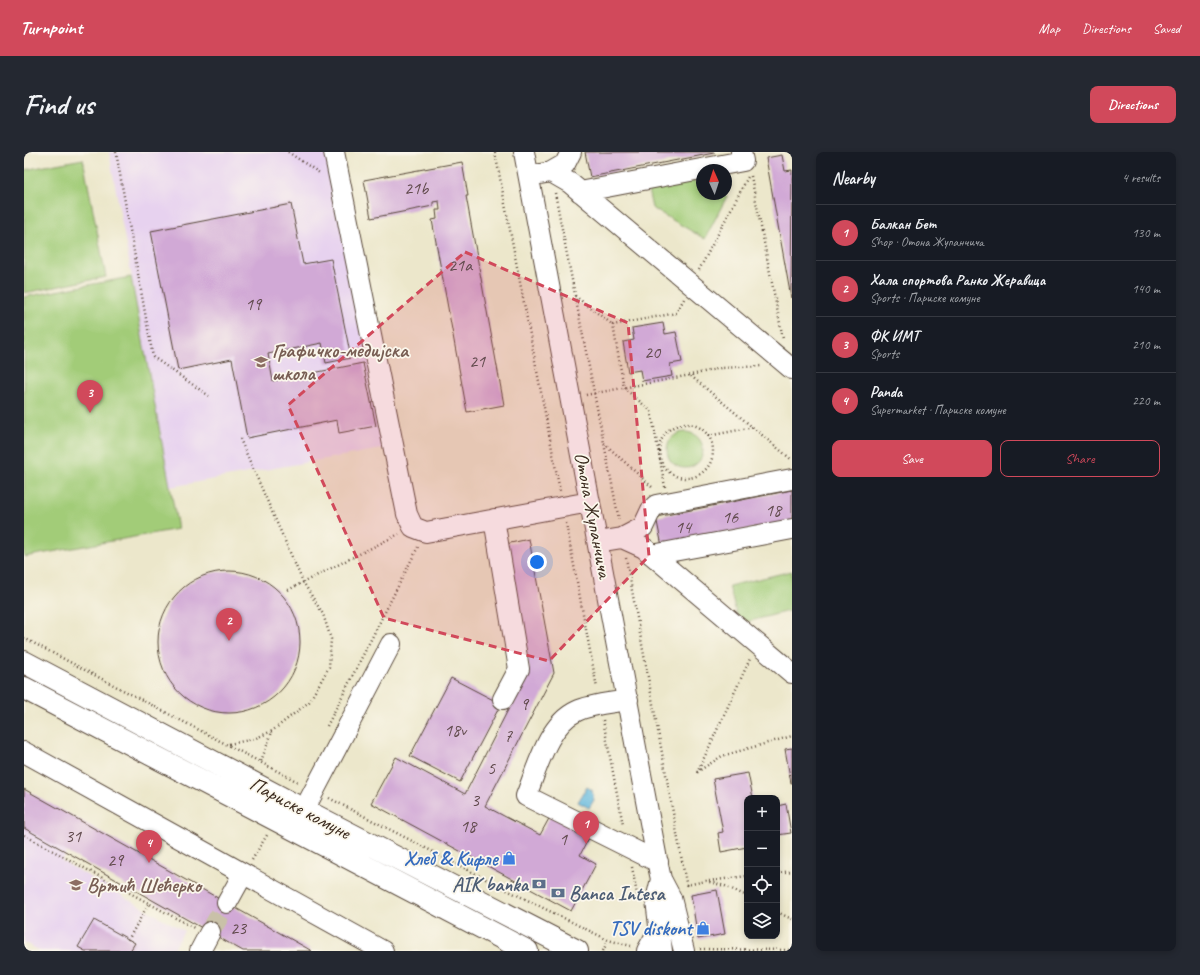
<!DOCTYPE html>
<html lang="en">
<head>
<meta charset="utf-8">
<style>
	:root { --surface:#171b24; --page:#242831; --text:#f1f3f6; --muted:#9ea1a6; --line:#363941; --accent:#d1495b }
	body { margin:0; font-family:Caveat,sans-serif; background:var(--page); color:var(--text) }
	.controls { position:absolute; right:12px; bottom:12px; display:grid; overflow:hidden; border-radius:8px; box-shadow:0 2px 6px #0003 }
	.controls button { width:36px; height:36px; display:grid; place-items:center; padding:0; border:0; border-bottom:1px solid var(--line); background:var(--surface); color:var(--text); font:20px sans-serif }
	.compass { position:absolute; left:672px; top:12px; width:36px; height:36px; border-radius:50%; background:var(--surface); box-shadow:0 2px 6px #0003; rotate:357deg }
	.you { position:absolute; left:513px; top:410px; width:14px; height:14px; margin:-10px; border:3px solid #fff; border-radius:50%; background:#1a73e8; box-shadow:0 0 0 6px #1a73e833 }
	.badge { display:grid; place-items:center; width:26px; height:26px; border-radius:50%; background:var(--accent); color:#fff; font-size:13px; font-weight:700 }
	.pin { position:absolute; translate:-50% -33px; filter:drop-shadow(0 1px 2px #0008) }
	.pin::after { content:''; position:absolute; top:21px; width:14px; height:12px; background:inherit; clip-path:polygon(0 0,100% 0,50% 100%) }
	.list { margin:0; padding:0; list-style:none }
	h2 { display:flex; justify-content:space-between; align-items:center; height:52px; margin:0; padding:0 16px; font-size:17px }
	h2 small { font-size:13px; font-weight:400; color:var(--muted) }
	.list li { display:grid; grid-template-columns:26px 1fr auto; gap:12px; align-items:center; box-sizing:border-box; height:56px; padding:0 16px; border-top:1px solid var(--line) }
	.list b { display:block; font-size:15px; white-space:nowrap }
	.list p { margin:0; font-size:13px; white-space:nowrap; color:var(--muted) }
	.list em { font-size:13px; font-style:normal; color:var(--muted) }
	.actions { display:flex; gap:8px; padding:12px 16px }
	.actions a { flex:1; padding:9px 0; border:1px solid var(--accent); border-radius:8px; text-align:center; font-size:14px; color:var(--accent) }
	.actions .main { background:var(--accent); color:#fff }
	.icon { flex:none; width:22px; height:22px; fill:none; stroke:currentColor; stroke-width:2; stroke-linecap:round; stroke-linejoin:round }
	.map { position:relative; flex:none; width:768px; height:799px; overflow:hidden; border-radius:8px }
	header { display:flex; align-items:center; gap:24px; box-sizing:border-box; height:56px; padding:0 20px; background:var(--accent); color:#fff }
	header strong { font-size:19px }
	nav { display:flex; gap:22px; margin-inline-start:auto; font-size:14px }
	.intro { display:flex; align-items:center; justify-content:space-between; box-sizing:border-box; height:96px; padding:0 24px }
	h1 { margin:0; font-size:28px }
	.button { padding:10px 18px; border-radius:8px; background:var(--accent); color:#fff; font-size:14px; font-weight:700 }
	main { display:flex; gap:24px; padding:0 24px }
	aside { flex:1; background:var(--surface); border-radius:8px; box-shadow:0 2px 6px #0003 }
	.map>svg:first-child { display:block }
</style>
</head>
<body>
<header>
<strong>Turnpoint</strong>
<nav><a>Map</a><a>Directions</a><a>Saved</a></nav>
</header>
<div class="intro"><h1>Find us</h1><a class="button">Directions</a></div>
<main>
<div class="map">
<svg width="768" height="799" viewBox="0 0 768 799">
	<rect width="100%" height="100%" fill="#fbf7ec"/>
	<filter id="ink" filterUnits="userSpaceOnUse"><feTurbulence type="fractalNoise" baseFrequency=".025" numOctaves="2"/><feDisplacementMap in="SourceGraphic" scale="8" xChannelSelector="R" yChannelSelector="G"/><feConvolveMatrix kernelMatrix="1 2 1 2 8 2 1 2 1" color-interpolation-filters="sRGB"/></filter>
	<filter id="wash" filterUnits="userSpaceOnUse"><feTurbulence type="fractalNoise" baseFrequency=".012" numOctaves="4" result="noise"/><feDisplacementMap in="SourceGraphic" scale="16" xChannelSelector="R" yChannelSelector="G"/><feGaussianBlur stdDeviation="0.9" result="paint"/><feColorMatrix in="noise" values="0 0 0 0 0 0 0 0 0 0 0 0 0 0 0 0 0 1.4 0 .05"/><feComposite in="paint" operator="in"/></filter>
	<g filter="url(#wash)">
		<rect width="100%" height="100%" fill="#ece7cb"/>
		<path fill="#e7d2ef" d="M85 0H307L368 295 146 335Z
			M0 637 79 681 62 711 43 700 38 709 160 779 148 799H16L0 790Z"/>
		<path fill="#a2cc78" stroke="#6e7b4b" d="M59 7 82 125 0 141V18Z
			M667 28 678 33V42H697L703 44 681 87 628 56 624 38Z
			M107 125 154 377 0 405V145Z
			M643 298a18 18 0 1 1 36 0a18 18 0 1 1-36 0Z
			M768 419V458L715 472 705 434Z"/>
		<path fill="#60b7dd" stroke="#4e707e" d="M563 635 568 638 570 648 565 656 554 650Z"/>
		<g id="blocks">
			<path fill="#d1a9d6" d="M561 0H690V1L566 25Z
				M758 3 761 19 768 18 767 146 742 6Z
				M438 10 444 44H442L480 253 443 260 408 68 413 67 412 58H416L415 49 409 50V54L347 66 340 28Z
				M267 52 279 112 307 107 327 206 302 211 298 191 244 202 249 229 339 211 352 274 315 281 313 268 223 286 208 207 154 218 127 79Z
				M639 171 641 182 652 180 658 210 646 212 648 224 618 229 616 218 604 220 599 190 610 188 608 176Z
				M768 338V369L638 394 632 365Z
				M505 387 530 521 461 654 516 683 528 661 567 682 556 703 572 712 547 759 347 651 372 605 441 642 505 517 482 392Z
				M134 490a71 71 0 1 1 142 0a71 71 0 1 1-142 0Z
				M427 526 477 552 436 630 386 604Z
				M768 596V631H767L761 597Z
				M724 621 729 646H723V695L697 700 694 681 699 680 689 627Z
				M0 637 288 799H219L0 676Z
				M762 652 767 681 753 683V654Z
				M693 738 701 782 674 787 667 743Z
				M70 768 111 791 106 799H61L54 795Z"/>
		</g>
	</g>
	<g filter="url(#ink)">
		<use href="#blocks" fill-opacity="0" stroke="#564638" stroke-width="1"/>
		<g fill="none" stroke-linecap="round" stroke-linejoin="round">
			<path stroke="#c9c1a8" stroke-width="20" stroke-dasharray="20 10" stroke-linecap="butt" d="M186 780 203 751"/>
			<g stroke="#564638" stroke-width="22">
				<path id="minor" d="M310 0 383 362 389 375 402 380 566 350
					M500 0 635 718 637 727 647 746 660 799
					M527 20 541 12 547 0
					M505 24 527 20 546 31 768 217
					M556 40 719 9 717 0
					M470 367 495 517 479 547
					M598 386 619 375 627 358 632 353 768 327
					M574 390 598 386 620 396 768 521
					M628 403 768 377
					M604 548C588 551 568 552 553 559 524 572 513 617 502 644L634 710
					M0 600 359 799
					M280 658 367 492
					M637 727 632 748 638 799
					M203 751 219 722
					M176 799 186 780"/>
			</g>
			<g stroke="#564638" stroke-width="24">
				<path id="major" d="M0 510 280 658 553 799
					M0 536 503 799
					M624 799 636 778"/>
			</g>
			<path stroke="#564638" stroke-width="2.5" stroke-dasharray="1 3" stroke-linecap="butt" d="M92 0 129 205 185 244
				M264 0 297 22
				M471 0 536 339
				M727 24 759 187
				M531 41 595 368
				M675 118 724 25
				M551 144 589 173
				M667 224 768 308
				M562 243 667 223 697 216 738 214
				M635 299a27 27 0 1 1 54 0a27 27 0 1 1-54 0Z
				M684 284 730 275
				M580 291 629 336
				M641 335 627 259 600 236 589 173 652 161 660 147
				M542 371 573 536
				M602 406 663 736
				M264 438 375 382
				M0 486 276 631
				M579 568 599 673
				M303 574 394 395
				M205 592 230 587 248 579 285 550 305 515 307 487 299 462 279 430 216 287
				M237 609 248 580
				M673 620 698 604 768 584
				M673 621 726 507
				M305 646 477 735 584 788 607 794
				M0 683 170 776
				M228 708 243 683
				M608 715 614 748
				M753 721 768 719
				M685 729 723 724
				M662 733 682 729 701 734 723 744
				M753 760 768 767
				M104 788 125 751
				M676 797 768 798
				M579 799 584 788"/>
			<use href="#minor" stroke="#fff" stroke-width="20"/>
			<use href="#major" stroke="#fff" stroke-width="22"/>
		</g>
	</g>
	<path fill="#d1495b" fill-opacity="0.2" stroke="#d1495b" stroke-width="3" stroke-dasharray="8 5" stroke-linejoin="round" d="M441 100 604 171 625 404 525 509 360 466 264 253Z"/>
	<defs>
		<g id="school-bare" transform="scale(1.08)"><path d="M0-5L7-2L0 1L-7-2ZM-4 1L0 2.5L4 1V4Q0 6-4 4Z" fill="#8d6e63" stroke="#fbf7ec" stroke-width="2.5" paint-order="stroke"/></g>
		<g id="shop-bare" transform="scale(1.08)"><path d="M-5-2.5h2.3a2.7 3.5 0 0 1 5.4 0H5L5.5 6h-11ZM-1.5-2.5h3a1.5 2.3 0 0 0-3 0Z" fill="#3f7fe0" stroke="#fbf7ec" stroke-width="2.5" paint-order="stroke"/></g>
		<g id="bank-bare" transform="scale(1.08)"><path d="M-6-4H6V4H-6ZM0-2.3a2.3 2.3 0 1 0 0 4.6a2.3 2.3 0 1 0 0-4.6Z" fill="#5c6f8a" stroke="#fbf7ec" stroke-width="2.5" paint-order="stroke"/></g>
	</defs>
	<g fill-rule="evenodd">
		<use href="#school-bare" x="237" y="210"/>
		<use href="#shop-bare" x="485" y="706"/>
		<use href="#bank-bare" x="515" y="732"/>
		<use href="#school-bare" x="52" y="733"/>
		<use href="#bank-bare" x="534" y="741"/>
		<use href="#shop-bare" x="679" y="776"/>
	</g>
	<g text-anchor="middle" dominant-baseline="central" stroke-width="3.5" stroke-linejoin="round" paint-order="stroke">
		<g font-size="18" fill="#604a4c">
			<text x="392" y="36">21b</text>
			<text x="436" y="113">21a</text>
			<text x="229" y="152">19</text>
			<text x="628" y="200">20</text>
			<text x="453" y="209">21</text>
			<text x="749" y="358">18</text>
			<text x="706" y="365">16</text>
			<text x="659" y="375">14</text>
			<text x="500" y="552">9</text>
			<text x="431" y="578">18v</text>
			<text x="484" y="584">7</text>
			<text x="467" y="616">5</text>
			<text x="451" y="648">3</text>
			<text x="444" y="674">18</text>
			<text x="49" y="684">31</text>
			<text x="539" y="687">1</text>
			<text x="91" y="708">29</text>
			<text x="214" y="776">23</text>
		</g>
		<g font-size="20" font-weight="bold" fill="#785e54" stroke="#fbf7ec" text-anchor="start">
			<text x="248" y="198">Графичко-медијска<tspan x="248" dy="23">школа</tspan></text>
			<text x="63" y="733">Вртић Шећерко</text>
		</g>
		<g font-size="20" fill="#3b2a1e" stroke="#fbf7ec">
			<text transform="translate(569 363) rotate(79)">Отона Жупанчича</text>
			<text transform="translate(276 656) rotate(28)">Париске комуне</text>
		</g>
		<g font-size="20" font-weight="bold" fill="#366cbe" stroke="#fbf7ec" text-anchor="end">
			<text x="474" y="706">Хлеб &amp; Кифле</text>
			<text x="668" y="776">TSV diskont</text>
		</g>
		<g font-size="20" font-weight="bold" fill="#4e5e75" stroke="#fbf7ec" text-anchor="end">
			<text x="504" y="732">AIK banka</text>
			<text x="545" y="741" text-anchor="start">Banca Intesa</text>
		</g>
	</g>
</svg>
<div class="controls">
<button>+</button>
<button>−</button>
<button><svg class="icon" aria-label="locate" viewBox="0 0 24 24"><circle cx="12" cy="12" r="6"/><path d="M12 2v4M12 18v4M2 12h4M18 12h4"/></svg></button>
<button><svg class="icon" aria-label="layers" viewBox="0 0 24 24"><path d="M12 4l9 5-9 5-9-5zM3 14l9 5 9-5"/></svg></button>
</div>
<svg class="compass" viewBox="-18 -18 36 36"><path d="M0-13l5 13h-10z" fill="#e53935"/><path d="M0 13l5-13h-10z" fill="#9ea1a6"/></svg>
<div class="you"></div>
<div class="pin badge" style="left:562px;top:692px">1</div>
<div class="pin badge" style="left:205px;top:489px">2</div>
<div class="pin badge" style="left:66px;top:261px">3</div>
<div class="pin badge" style="left:125px;top:711px">4</div>
</div>
<aside>
<h2>Nearby<small>4 results</small></h2>
<ul class="list">
<li><span class="badge">1</span><div><b>Балкан Бет</b><p>Shop · Отона Жупанчича</p></div><em>130 m</em></li>
<li><span class="badge">2</span><div><b>Хала спортова Ранко Жеравица</b><p>Sports · Париске комуне</p></div><em>140 m</em></li>
<li><span class="badge">3</span><div><b>ФК ИМТ</b><p>Sports</p></div><em>210 m</em></li>
<li><span class="badge">4</span><div><b>Panda</b><p>Supermarket · Париске комуне</p></div><em>220 m</em></li>
</ul>
<div class="actions"><a class="main">Save</a><a>Share</a></div>
</aside>
</main>
</body>
</html>
